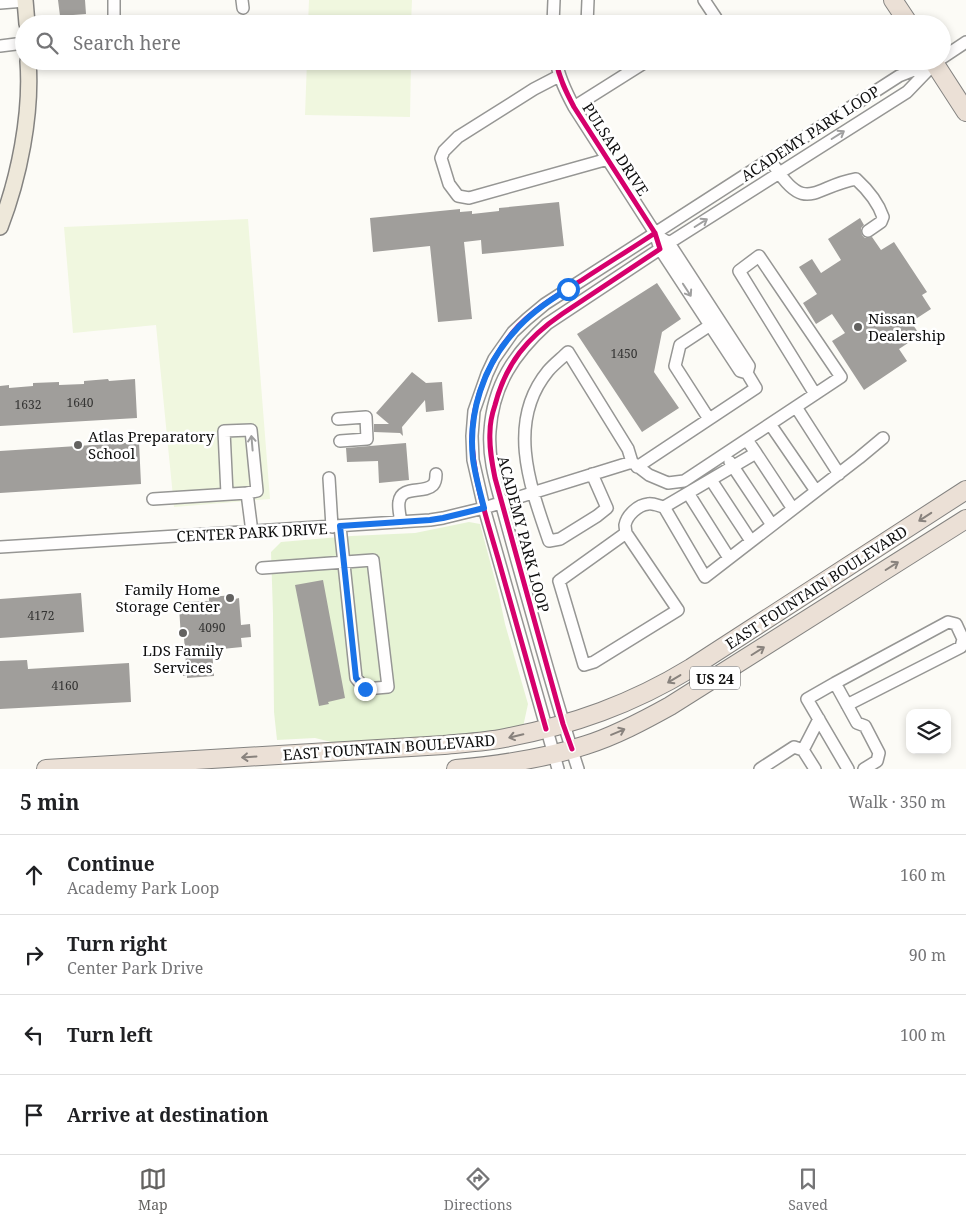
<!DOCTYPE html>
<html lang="en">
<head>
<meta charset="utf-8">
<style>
	:root { --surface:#fff; --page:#f2f2f2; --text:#202124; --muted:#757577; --line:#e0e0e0; --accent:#636260 }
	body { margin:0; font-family:"Noto Serif",serif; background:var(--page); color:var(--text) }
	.controls { position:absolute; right:15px; bottom:15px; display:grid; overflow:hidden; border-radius:10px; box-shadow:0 2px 8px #0003 }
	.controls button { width:45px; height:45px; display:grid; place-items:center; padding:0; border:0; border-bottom:1px solid var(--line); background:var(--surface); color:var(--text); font:25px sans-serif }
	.stop { position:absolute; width:15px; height:15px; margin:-11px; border:4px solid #1a73e8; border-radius:50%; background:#fff }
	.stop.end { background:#1a73e8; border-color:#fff; box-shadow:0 1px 5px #0008 }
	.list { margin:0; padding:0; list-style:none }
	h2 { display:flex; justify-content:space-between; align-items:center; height:65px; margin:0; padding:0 20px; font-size:21px }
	h2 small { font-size:16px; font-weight:400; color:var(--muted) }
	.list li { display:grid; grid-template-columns:32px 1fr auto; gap:15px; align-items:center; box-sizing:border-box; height:80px; padding:0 20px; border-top:1px solid var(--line) }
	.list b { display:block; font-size:19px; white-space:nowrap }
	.list p { margin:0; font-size:16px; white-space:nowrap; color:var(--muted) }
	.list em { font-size:16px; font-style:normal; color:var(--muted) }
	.icon { flex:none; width:28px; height:28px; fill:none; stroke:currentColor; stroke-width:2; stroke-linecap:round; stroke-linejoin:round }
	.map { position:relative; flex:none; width:966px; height:769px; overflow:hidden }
	.search { position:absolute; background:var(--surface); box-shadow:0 2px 8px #0003; left:15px; right:15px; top:15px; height:55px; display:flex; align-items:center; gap:12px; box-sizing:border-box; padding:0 18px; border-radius:28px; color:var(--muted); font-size:19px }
	.sheet { height:385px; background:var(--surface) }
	nav { display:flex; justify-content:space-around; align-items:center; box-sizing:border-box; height:70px; border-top:1px solid var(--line); background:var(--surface); font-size:14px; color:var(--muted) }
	nav a { display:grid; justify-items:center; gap:2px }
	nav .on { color:var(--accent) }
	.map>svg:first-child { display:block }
</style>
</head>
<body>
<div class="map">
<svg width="966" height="769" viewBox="0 0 966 769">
	<rect width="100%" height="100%" fill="#fcfbf6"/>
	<path fill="#e6f3d4" d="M469 522 480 524 499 595 505 624 528 704 523 727 507 731 390 740 335 743 315 738 277 740 274 712 273 614 271 552 281 542 351 536 415 533Z"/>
	<path fill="#f0f7df" d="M309 0H412L411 24H308Z
		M307 61H411L410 117 305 115Z
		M248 219 270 499 174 507 156 325 73 333 64 227Z"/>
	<path fill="#a09e9b" d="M58 0H85L86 14 60 16Z
		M559 202 564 246 482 254 481 240 464 242 472 319 438 322 430 246 373 252 370 218 460 209V212L472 211V214L499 211V208Z
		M860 218 864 225 861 228 862 235 865 238 872 237 881 250 894 242 927 292 922 295 931 309 911 322 920 335 899 349 907 361 864 390 832 341 845 333 832 314 816 324 803 303 817 294 799 267 812 259 821 273 841 260 828 239Z
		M657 283 681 319 662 332 654 372 679 408 642 432 577 334Z
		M412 372 426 383 442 382 444 410 426 412 425 400 402 427 403 436 400 433 374 432V424H389L376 413Z
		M108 379 109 381 135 379 137 418 0 426V386L9 385V388L33 386V383L59 382V385L84 384V381Z
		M139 442 141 484 0 493V451Z
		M406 443 409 480 379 483 378 461 347 462 346 448Z
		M323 580 345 698 328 702 329 704 319 706 295 585Z
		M81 593 84 632 0 638V599Z
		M234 595 235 599 239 598 241 625 250 624 251 637 241 638 242 647 212 650 214 676 187 678V675L183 676 182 664H186L184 638H181L179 606H184L183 602 209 601V597Z
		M27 660 28 669 129 663 131 702 0 709V661Z"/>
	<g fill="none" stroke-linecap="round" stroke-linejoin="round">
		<g stroke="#969694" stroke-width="14">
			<path id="minor" d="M242 0 243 8
				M704 0 716 18 707 24
				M0 3 25 1
				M114 24V0
				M553 24 554 0
				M587 24 588 0
				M0 46 24 43
				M942 58 966 42
				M556 61C559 78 566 92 574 107L655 233 660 249 740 371 747 373 749 366 669 243 663 239
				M559 76 534 89 458 137 444 151 441 158 449 184 458 196 469 198 608 159
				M574 107 647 61
				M775 167C806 215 815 186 856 179 868 190 878 202 883 217L881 222 868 231
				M796 407 839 474
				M338 419 366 417 367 439 340 441
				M709 419 675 366 680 345 715 322
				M770 424 816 491
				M756 453 793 509
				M730 462 772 525
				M637 467 756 388 747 373
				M592 474 607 508 597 516 560 539 549 541C530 486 506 422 548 371 554 364 562 358 568 352L628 449 632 462
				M329 478 332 527
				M711 480 751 541
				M688 493 729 558
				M227 494 224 431 251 430 257 491 247 493 252 532
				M153 499 247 493
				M664 507 756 453 747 440
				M401 522C400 516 398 508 399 502 401 485 424 494 433 485 436 482 436 478 436 474
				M626 533 559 581 584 665 594 662 678 610 626 533C626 533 625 526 625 525 627 515 638 505 648 504 653 503 659 506 664 507L705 577 859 458 883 438
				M0 547 430 520 443 518 484 508 632 462 649 475 668 483 684 481 755 434 841 377 759 256 739 271 815 394
				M262 568 373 560 388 687 365 689 356 678 340 526
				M835 683 948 622 956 624 963 639 961 647 847 705
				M803 750 819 719
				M558 769 484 508 473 460 472 436 474 411 487 374 494 359 513 332 527 319 545 304 899 76 937 61
				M578 769C555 699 536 628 516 557 511 539 506 521 501 502 495 480 488 456 490 431 493 385 514 354 547 324L669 243 907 92 933 65
				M760 769 794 747 803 750 815 769
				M848 769 807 699 835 683 857 723 865 726 879 753 877 761 864 769"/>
		</g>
		<g stroke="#848381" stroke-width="18">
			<path id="major" d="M25 0 27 24
				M0 227C19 178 32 114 28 61"/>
		</g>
		<g stroke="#848381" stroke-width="20">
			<path id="highway" d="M893 0 909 24
				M933 61 966 112
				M46 769 444 745C464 743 485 742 505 738 573 725 632 704 691 668L966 490
				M456 769C500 765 544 759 586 745 615 736 643 721 670 706L966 519"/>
		</g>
		<use href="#minor" stroke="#fffefe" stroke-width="11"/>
		<use href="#major" stroke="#eee8da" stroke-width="15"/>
		<use href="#highway" stroke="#ebe0d6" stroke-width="18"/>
		<g stroke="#fff" stroke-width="8">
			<path id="cycleway" d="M556 61C559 78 566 92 574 107L655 233 660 249 562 314C527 338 506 363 495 405 492 414 490 423 490 432 489 448 492 463 495 478L563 724 572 749
				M546 729C530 672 514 615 498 558 487 520 472 475 472 436 473 398 489 361 513 332 532 310 558 295 582 280 606 264 631 249 655 233"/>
		</g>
		<use href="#cycleway" stroke="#d6006c" stroke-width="5"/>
	</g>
	<defs><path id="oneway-shaft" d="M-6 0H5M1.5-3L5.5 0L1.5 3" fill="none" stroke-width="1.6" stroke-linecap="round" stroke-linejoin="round" transform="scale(1.25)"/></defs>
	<g stroke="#9f9f9f">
		<use href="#oneway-shaft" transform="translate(838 135) rotate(-32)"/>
		<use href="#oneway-shaft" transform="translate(701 223) rotate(-32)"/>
		<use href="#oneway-shaft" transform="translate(687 290) rotate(57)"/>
		<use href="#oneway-shaft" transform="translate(252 443) rotate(-95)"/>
	</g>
	<g stroke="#88827d">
		<use href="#oneway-shaft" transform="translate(925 517) rotate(147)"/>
		<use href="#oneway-shaft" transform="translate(892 566) rotate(-32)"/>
		<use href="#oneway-shaft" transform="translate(758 651) rotate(-32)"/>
		<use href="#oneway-shaft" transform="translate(674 679) rotate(149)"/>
		<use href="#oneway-shaft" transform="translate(618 732) rotate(-23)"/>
		<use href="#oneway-shaft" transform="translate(516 736) rotate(167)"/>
		<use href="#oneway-shaft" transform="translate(249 757) rotate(176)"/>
	</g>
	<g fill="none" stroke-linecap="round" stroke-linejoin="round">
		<path stroke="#1a73e8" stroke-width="6" d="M365 689 356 678 340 526 430 520 443 518 484 508C480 492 475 475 473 459 468 414 483 366 514 332 529 314 548 301 568 289"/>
	</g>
	<g fill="#636260" stroke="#fff" stroke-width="2">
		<circle cx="858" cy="327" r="5"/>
		<circle cx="78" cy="445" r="5"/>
		<circle cx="230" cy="598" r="5"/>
		<circle cx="183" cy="633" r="5"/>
	</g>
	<g text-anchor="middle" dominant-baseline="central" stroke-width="5" stroke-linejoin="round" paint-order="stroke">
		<g font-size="12" fill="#343433">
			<text x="624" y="353">1450</text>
			<text x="80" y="402">1640</text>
			<text x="28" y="404">1632</text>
			<text x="41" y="615">4172</text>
			<text x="212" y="627">4090</text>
			<text x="65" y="685">4160</text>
		</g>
		<rect fill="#fff" stroke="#585858" stroke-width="1" x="690" y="666.5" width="50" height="23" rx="4"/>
		<g font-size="14" font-weight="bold" fill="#101010">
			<text x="715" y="678">US 24</text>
		</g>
		<g font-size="15" fill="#101010" stroke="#fff">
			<text transform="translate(810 133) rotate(-33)">ACADEMY PARK LOOP</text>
			<text transform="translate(616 149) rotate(57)">PULSAR DRIVE</text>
			<text transform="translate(252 532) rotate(-3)">CENTER PARK DRIVE</text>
			<text transform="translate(524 534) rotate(75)">ACADEMY PARK LOOP</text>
			<text transform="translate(816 587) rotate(-33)">EAST FOUNTAIN BOULEVARD</text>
			<text transform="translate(389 747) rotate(-4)">EAST FOUNTAIN BOULEVARD</text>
		</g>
		<g font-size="15" fill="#101010" stroke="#fff" text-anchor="start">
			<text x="868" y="318">Nissan<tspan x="868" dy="17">Dealership</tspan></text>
			<text x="88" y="436">Atlas Preparatory<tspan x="88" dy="17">School</tspan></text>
			<text x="220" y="589" text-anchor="end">Family Home<tspan x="220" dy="17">Storage Center</tspan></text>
			<text x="183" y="650" text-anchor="middle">LDS Family<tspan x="183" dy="17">Services</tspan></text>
		</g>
	</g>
</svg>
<div class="controls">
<button><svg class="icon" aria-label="layers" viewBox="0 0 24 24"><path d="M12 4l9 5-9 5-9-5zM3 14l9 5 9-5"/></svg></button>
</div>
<div class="stop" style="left:568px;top:289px"></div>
<div class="stop end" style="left:365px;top:689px"></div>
<div class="search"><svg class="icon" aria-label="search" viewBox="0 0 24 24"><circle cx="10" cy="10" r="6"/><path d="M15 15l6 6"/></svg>Search here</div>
</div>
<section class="sheet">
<h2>5 min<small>Walk · 350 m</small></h2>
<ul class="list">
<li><svg class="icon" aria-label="ahead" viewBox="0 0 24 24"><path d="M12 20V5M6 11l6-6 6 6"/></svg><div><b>Continue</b><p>Academy Park Loop</p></div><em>160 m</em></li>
<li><svg class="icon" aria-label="right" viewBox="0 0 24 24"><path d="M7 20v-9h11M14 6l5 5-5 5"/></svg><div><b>Turn right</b><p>Center Park Drive</p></div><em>90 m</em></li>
<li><svg class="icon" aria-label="left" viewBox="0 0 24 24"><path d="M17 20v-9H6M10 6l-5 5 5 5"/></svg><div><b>Turn left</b></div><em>100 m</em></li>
<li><svg class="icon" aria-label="arrive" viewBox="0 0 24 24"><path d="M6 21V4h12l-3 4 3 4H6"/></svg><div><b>Arrive at destination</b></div></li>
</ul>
</section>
<nav>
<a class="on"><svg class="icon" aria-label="map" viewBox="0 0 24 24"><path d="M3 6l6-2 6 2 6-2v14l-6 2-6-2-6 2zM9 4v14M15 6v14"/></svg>Map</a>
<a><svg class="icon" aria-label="directions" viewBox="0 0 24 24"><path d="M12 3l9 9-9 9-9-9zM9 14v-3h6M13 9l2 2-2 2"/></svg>Directions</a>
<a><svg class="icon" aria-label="saved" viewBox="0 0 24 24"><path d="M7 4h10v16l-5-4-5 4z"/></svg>Saved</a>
</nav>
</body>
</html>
